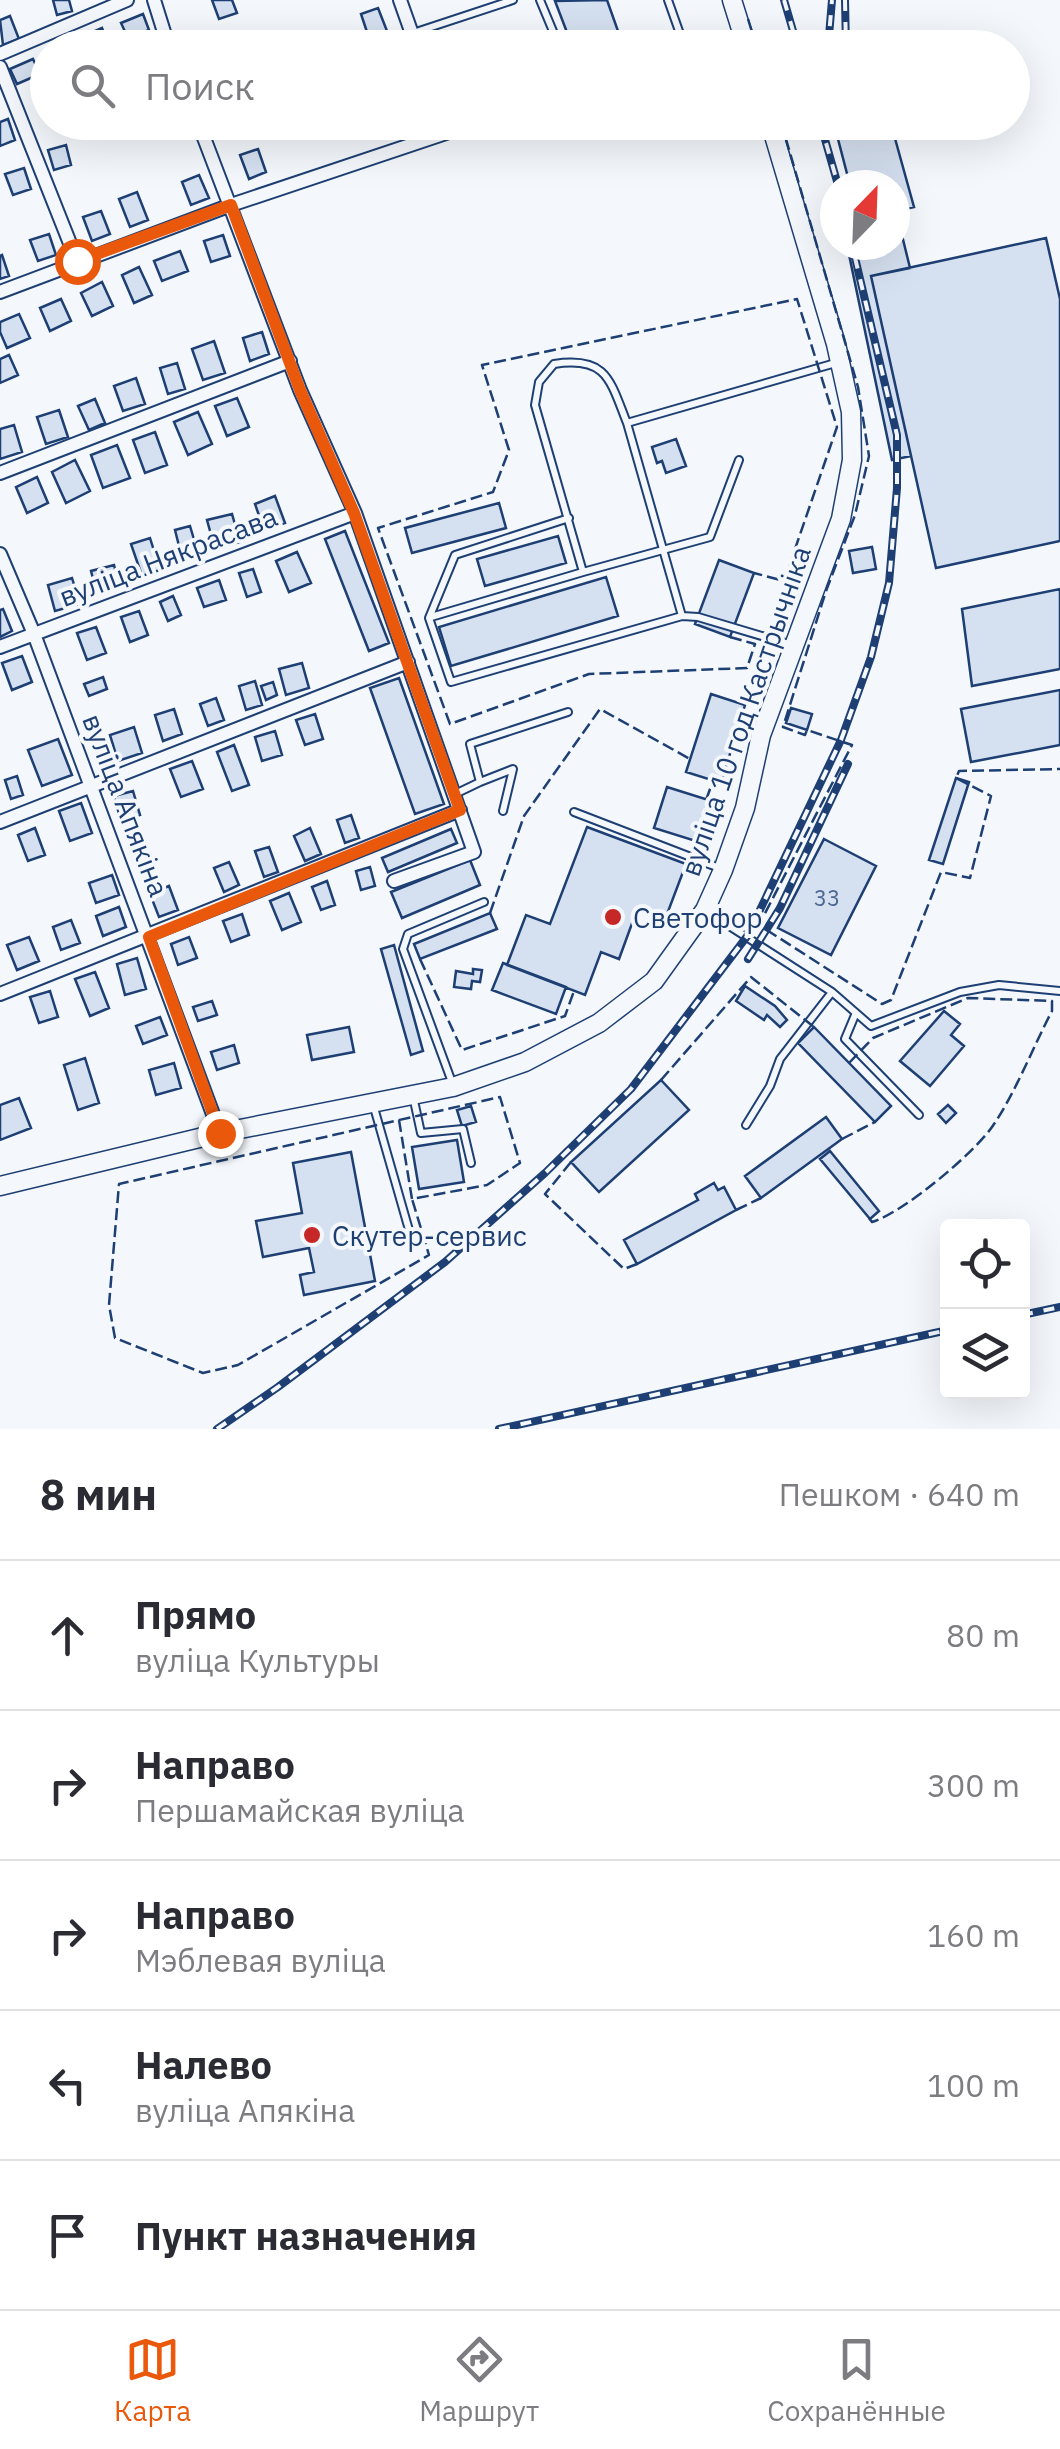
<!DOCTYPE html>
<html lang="ru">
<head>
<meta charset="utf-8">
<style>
	:root { --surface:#fff; --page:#f7f7f7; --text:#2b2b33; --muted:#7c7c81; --line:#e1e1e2; --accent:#ea580c }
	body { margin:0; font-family:"IBM Plex Sans",sans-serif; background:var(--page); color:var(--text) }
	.controls { position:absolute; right:30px; bottom:30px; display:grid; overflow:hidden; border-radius:10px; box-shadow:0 10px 40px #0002 }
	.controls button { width:90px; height:90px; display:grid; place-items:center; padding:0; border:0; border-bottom:2px solid var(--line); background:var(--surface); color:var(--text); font:50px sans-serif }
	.compass { position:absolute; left:820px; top:170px; width:90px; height:90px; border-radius:50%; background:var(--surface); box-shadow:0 10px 40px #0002; rotate:23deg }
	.stop { position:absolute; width:30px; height:30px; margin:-22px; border:8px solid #ea580c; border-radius:50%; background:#fff }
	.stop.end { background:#ea580c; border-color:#fff; box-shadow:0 2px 10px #0008 }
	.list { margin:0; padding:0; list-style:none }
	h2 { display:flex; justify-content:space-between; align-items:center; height:130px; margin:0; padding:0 40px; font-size:42px }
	h2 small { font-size:32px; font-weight:400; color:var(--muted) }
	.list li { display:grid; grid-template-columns:65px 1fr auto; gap:30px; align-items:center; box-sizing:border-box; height:150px; padding:0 40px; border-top:2px solid var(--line) }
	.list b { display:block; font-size:38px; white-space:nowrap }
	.list p { margin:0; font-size:32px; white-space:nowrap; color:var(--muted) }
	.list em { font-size:32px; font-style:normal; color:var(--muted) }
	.icon { flex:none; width:55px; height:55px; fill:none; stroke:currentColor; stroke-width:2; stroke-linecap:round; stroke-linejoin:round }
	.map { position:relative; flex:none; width:1060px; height:1429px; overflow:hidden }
	.search { position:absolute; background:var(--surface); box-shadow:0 10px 40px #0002; left:30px; right:30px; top:30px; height:110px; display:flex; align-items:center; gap:25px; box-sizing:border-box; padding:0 35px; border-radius:55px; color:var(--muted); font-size:38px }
	.sheet { height:880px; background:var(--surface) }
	nav { display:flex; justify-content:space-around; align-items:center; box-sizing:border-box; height:140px; border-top:2px solid var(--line); background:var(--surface); font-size:28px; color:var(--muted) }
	nav a { display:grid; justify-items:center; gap:5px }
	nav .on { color:var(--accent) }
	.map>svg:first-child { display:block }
</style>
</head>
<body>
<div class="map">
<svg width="1060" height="1429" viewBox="0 0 1060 1429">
	<rect width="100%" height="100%" fill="#f4f7fb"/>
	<path fill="#d5e0f0" stroke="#1d3f73" stroke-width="2.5" d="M53 0H69L72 11 57 15Z
		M212 0H232L237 13 219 19Z
		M607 0 624 48H573L555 1Z
		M378 8 387 31 369 38 361 14Z
		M143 14 149 30 128 38 121 23Z
		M10 16 19 39 3 45 0 20Z
		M102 28 108 43 99 48H83L79 38Z
		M210 38 213 48H193L192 45Z
		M33 59 40 74 17 84 10 69Z
		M8 119 15 140 0 146V122Z
		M891 124 914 207 896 211 910 268 871 276 911 456 892 460 847 245H895V185H850L838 139Z
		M66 145 71 165 54 170 48 150Z
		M258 149 266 172 249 179 240 155Z
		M24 168 31 189 13 195 5 174Z
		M199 175 209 198 191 205 182 182Z
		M137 192 148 220 130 227 119 199Z
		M101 211 110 234 92 241 83 217Z
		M49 234 56 255 38 261 30 240Z
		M223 235 230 256 211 262 204 241Z
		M1046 238 1060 299V541L936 568 871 276Z
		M180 251 188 271 162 281 154 261Z
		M2 255 9 276 0 279V256Z
		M139 267 152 295 134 303 122 275Z
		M102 282 113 306 92 316 81 293Z
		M61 299 71 321 50 331 40 308Z
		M19 314 30 338 7 348 0 332V322Z
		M262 332 269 354 250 361 243 338Z
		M214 341 225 373 203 380 192 349Z
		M9 355 18 375 0 383V359Z
		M177 363 185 389 168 394 160 368Z
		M136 378 145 404 123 411 114 386Z
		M237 398 249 427 227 436 215 406Z
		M95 399 105 423 89 430 78 406Z
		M59 410 68 437 46 444 37 417Z
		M198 412 212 444 188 455 174 422Z
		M14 425 22 452 0 459V429Z
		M155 432 167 465 145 473 133 440Z
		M676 439 686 466 666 473 662 461 657 463 652 447Z
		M117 445 130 478 103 488 91 455Z
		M75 460 90 491 66 503 52 472Z
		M37 477 48 503 27 513 16 487Z
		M275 496 285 523 264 530 255 504Z
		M499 503 506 528 412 553 405 528Z
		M232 514 240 542 215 549 207 520Z
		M190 526 198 553 182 558 175 530Z
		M345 531 389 643 369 651 325 539Z
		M558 536 566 563 485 586 477 559Z
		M150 538 160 570 142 576 131 544Z
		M872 547 876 569 853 573 849 551Z
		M297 552 311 583 289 592 276 561Z
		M719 560 754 573 730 637 695 624Z
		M114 565 120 588 97 594 91 571Z
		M253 569 261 592 247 597 239 573Z
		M606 577 618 616 451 666 439 627Z
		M72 578 80 604 55 611 48 585Z
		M219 580 226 600 204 607 197 588Z
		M1060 589V669L972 686 962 609Z
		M173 596 181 615 168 621 160 602Z
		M3 609 12 631 0 637V610Z
		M139 611 148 635 130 642 121 617Z
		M96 627 106 653 87 660 77 633Z
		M22 656 32 682 12 690 2 663Z
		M302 663 309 688 286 695 279 669Z
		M103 677 107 689 89 696 84 684Z
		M399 678 444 804 415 814 370 688Z
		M255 681 262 705 246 710 239 686Z
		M273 682 277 695 266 700 261 686Z
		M1060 690V745L971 762 961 709Z
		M711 694 745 705 721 783 686 772Z
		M216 698 224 720 208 726 200 704Z
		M791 708 812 714 807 730 786 723Z
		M174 709 182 734 163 741 155 715Z
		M315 714 323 739 305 745 296 720Z
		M134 727 142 753 118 761 110 735Z
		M275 731 282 755 262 761 255 737Z
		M58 739 72 775 42 786 28 750Z
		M234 745 249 785 232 791 217 752Z
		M192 761 203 789 181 797 170 769Z
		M17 776 23 795 11 799 5 780Z
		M956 778 969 782 943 864 929 860Z
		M667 787 715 802 702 843 654 828Z
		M133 791 140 815 121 821 114 796Z
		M81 803 92 833 70 841 59 811Z
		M351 815 359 838 345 843 337 820Z
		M587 827 686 864 666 917 638 907 619 959 601 952 585 995 507 965 526 915 550 924Z
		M35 828 45 855 28 861 18 835Z
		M310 828 321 854 305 861 294 836Z
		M451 829 457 843 388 872 382 858Z
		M824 839 876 866 831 955 778 928Z
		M269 847 278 872 264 877 255 851Z
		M470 860 480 885 402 918 391 892Z
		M229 862 239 885 224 892 214 868Z
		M370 867 375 886 361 890 356 871Z
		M112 875 119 895 96 903 89 883Z
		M327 881 335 905 321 910 312 887Z
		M169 886 178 910 159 917 150 894Z
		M289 893 301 922 282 930 270 901Z
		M119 907 126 927 103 936 96 916Z
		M490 913 497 929 420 959 414 944Z
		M242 914 249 935 231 942 223 921Z
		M71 920 80 943 61 950 53 927Z
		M29 937 39 961 17 970 7 945Z
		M189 937 197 958 178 965 171 944Z
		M394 945 423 1051 411 1055 381 949Z
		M137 958 146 989 125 995 117 964Z
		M503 963 566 987 556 1014 492 990Z
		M473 969 482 970 480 982 472 981 471 989 454 987 456 971 473 974Z
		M95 972 109 1008 90 1016 75 979Z
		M745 986 775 1006 787 1020 780 1027 767 1015 764 1020 736 1001Z
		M50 991 58 1017 39 1023 30 997Z
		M212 1001 217 1015 198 1021 193 1007Z
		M944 1011 960 1024 951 1035 964 1046 930 1086 900 1061Z
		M160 1017 167 1035 143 1044 136 1026Z
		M349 1027 354 1052 312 1060 307 1035Z
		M814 1027 891 1106 875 1122 798 1043Z
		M234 1045 239 1063 217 1070 211 1052Z
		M85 1058 99 1103 78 1110 64 1065Z
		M174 1063 181 1088 156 1095 149 1070Z
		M661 1080 689 1110 599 1192 571 1162Z
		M19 1098 31 1128 0 1140V1105Z
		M948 1105 956 1113 946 1123 938 1114Z
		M471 1106 476 1122 462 1126 457 1110Z
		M826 1117 842 1139 761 1198 745 1176Z
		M457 1140 464 1182 419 1189 412 1147Z
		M830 1151 879 1211 870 1219 820 1159Z
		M351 1152 375 1281 304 1295 300 1275 314 1272 309 1248 263 1257 256 1221 302 1213 293 1163Z
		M714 1183 718 1190 724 1187 736 1210 637 1264 624 1240 698 1200 695 1194Z"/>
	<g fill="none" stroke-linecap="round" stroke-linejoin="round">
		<g stroke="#1d3f73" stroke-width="10">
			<path id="lane" d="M540 0 560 48
				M668 0 685 48
				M413 33 513 0
				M531 48 555 40
				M739 460 710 537 583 572 535 405 539 382 554 364C607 356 610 380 627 423L839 362
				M569 518 455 555 429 618 451 682 682 616 627 423
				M682 616 698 617 792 645
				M431 617 583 572
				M480 782 513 769 503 811
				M455 794 480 782 470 744 568 712
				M574 812 722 869
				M706 911 832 992 780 1059 770 1086 746 1125
				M832 992 871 1026 960 992 999 985 1060 991
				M855 1015 845 1039 919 1115
				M453 1085 403 949 408 934 484 902
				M413 1096 421 1133 463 1129 471 1163
				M373 1104 413 1244"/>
		</g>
		<g stroke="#1d3f73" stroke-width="16">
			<path id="street" d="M154 0 169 48
				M400 0 417 48
				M0 54 127 0
				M0 67 77 261
				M198 122 300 390 355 513 474 852 394 881
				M0 292 231 205 479 122
				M0 473 290 361
				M0 554 34 634 220 1133
				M0 647 355 513
				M0 822 408 662
				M0 994 460 810"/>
		</g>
		<g stroke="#1d3f73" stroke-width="21">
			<path id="secondary" d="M732 0 747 48
				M0 1186 220 1133 453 1087 525 1062 599 1023 654 981 705 910 723 870 745 808 761 735 841 519 852 460 851 412 836 344 770 122"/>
		</g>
		<use href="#lane" stroke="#f4f7fb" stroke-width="6"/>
		<use href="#street" stroke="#f4f7fb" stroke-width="12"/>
		<use href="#secondary" stroke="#f4f7fb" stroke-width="18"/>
		<g stroke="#1d3f73" stroke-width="8">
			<path id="rail" d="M784 0 798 48
				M845 0 846 48
				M828 48 832 0
				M820 122 838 185
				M855 122 856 133
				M748 959 780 908 848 764
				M1022 1315 1060 1307
				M217 1429 278 1387 445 1262 545 1173 631 1089 748 935 841 740 871 657 889 583 897 488V435L852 245
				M499 1429 948 1330"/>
		</g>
		<use href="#rail" stroke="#f4f7fb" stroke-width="4" stroke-dasharray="11" stroke-linecap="butt"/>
		<path stroke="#1d3f73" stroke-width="2.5" stroke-dasharray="12 5" stroke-linecap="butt" d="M748 19 757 48
			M781 122 858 387 869 456 855 515 826 591 783 727 805 735 807 730 852 745 759 925 882 1004 891 1000 941 872 970 878 991 796 956 778 959 771 1060 769
			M730 637 755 644 747 668 589 674 450 724 378 528 493 492 509 450 482 365 797 299 837 427 784 581 754 573
			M706 800 713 781
			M490 913 524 816 600 709 690 759
			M420 959 462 1050 565 1016 574 991
			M849 1063 873 1038 968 998 1052 1001V1011C1033 1047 1015 1094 992 1127 972 1155 904 1212 872 1222L866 1214
			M661 1080 751 977 814 1027
			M399 1120 412 1199 487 1185 520 1163 500 1097 119 1184 109 1305 115 1338 203 1373 238 1365 429 1255 412 1199
			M842 1139 875 1122
			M571 1162 545 1194 624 1269 637 1264
			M736 1210 761 1198"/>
	</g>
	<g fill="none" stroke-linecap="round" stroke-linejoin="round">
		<path stroke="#ea580c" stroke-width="12" d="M77 261 231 205 300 390 354 513 460 810 149 937 220 1133"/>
	</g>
	<g fill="#c62828" stroke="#f4f7fb" stroke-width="4">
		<circle cx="613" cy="917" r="10"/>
		<circle cx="312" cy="1235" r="10"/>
	</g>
	<g text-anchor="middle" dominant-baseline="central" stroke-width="8" stroke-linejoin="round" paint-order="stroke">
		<g font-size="22" fill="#4b6792">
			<text x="827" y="897">33</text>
		</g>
		<g font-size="28" fill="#1d3f73" stroke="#f4f7fb">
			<text transform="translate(168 556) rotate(-21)">вуліца Някрасава</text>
			<text transform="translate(745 711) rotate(-71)">вуліца 10 год Кастрычніка</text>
			<text transform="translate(126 805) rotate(69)">вуліца Апякіна</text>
		</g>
		<g font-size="28" fill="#1d3f73" stroke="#f4f7fb" text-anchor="start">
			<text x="633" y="917">Светофор</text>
			<text x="332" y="1235">Скутер-сервис</text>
		</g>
	</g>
</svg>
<div class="controls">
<button><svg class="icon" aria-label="locate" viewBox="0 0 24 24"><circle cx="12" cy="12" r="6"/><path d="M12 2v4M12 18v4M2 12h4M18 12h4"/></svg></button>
<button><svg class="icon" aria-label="layers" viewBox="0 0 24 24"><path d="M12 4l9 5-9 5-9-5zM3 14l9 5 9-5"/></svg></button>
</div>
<svg class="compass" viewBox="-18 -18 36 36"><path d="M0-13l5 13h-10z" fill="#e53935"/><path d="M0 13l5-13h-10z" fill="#7c7c81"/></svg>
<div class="stop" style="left:77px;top:261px"></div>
<div class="stop end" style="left:220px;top:1133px"></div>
<div class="search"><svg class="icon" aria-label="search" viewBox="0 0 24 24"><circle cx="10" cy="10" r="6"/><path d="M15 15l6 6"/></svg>Поиск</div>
</div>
<section class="sheet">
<h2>8 мин<small>Пешком · 640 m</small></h2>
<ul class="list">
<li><svg class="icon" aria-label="ahead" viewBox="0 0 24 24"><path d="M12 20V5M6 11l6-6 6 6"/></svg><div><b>Прямо</b><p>вуліца Культуры</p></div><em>80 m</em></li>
<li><svg class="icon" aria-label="right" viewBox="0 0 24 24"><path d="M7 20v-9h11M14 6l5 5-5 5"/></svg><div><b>Направо</b><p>Першамайская вуліца</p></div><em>300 m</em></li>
<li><svg class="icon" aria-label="right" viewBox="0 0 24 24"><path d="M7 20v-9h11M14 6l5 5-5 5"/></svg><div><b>Направо</b><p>Мэблевая вуліца</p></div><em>160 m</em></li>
<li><svg class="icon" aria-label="left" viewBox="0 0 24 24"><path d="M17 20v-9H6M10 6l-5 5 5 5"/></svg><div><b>Налево</b><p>вуліца Апякіна</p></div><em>100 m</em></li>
<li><svg class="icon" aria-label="arrive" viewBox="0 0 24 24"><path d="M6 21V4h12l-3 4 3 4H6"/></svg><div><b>Пункт назначения</b></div></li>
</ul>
</section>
<nav>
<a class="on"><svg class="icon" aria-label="map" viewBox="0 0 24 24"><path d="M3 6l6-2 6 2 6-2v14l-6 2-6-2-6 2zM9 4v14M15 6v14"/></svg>Карта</a>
<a><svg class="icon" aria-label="directions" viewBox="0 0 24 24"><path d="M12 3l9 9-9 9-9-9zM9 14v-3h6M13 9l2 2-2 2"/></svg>Маршрут</a>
<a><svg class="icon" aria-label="saved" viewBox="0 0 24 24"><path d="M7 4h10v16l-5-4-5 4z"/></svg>Сохранённые</a>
</nav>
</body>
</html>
